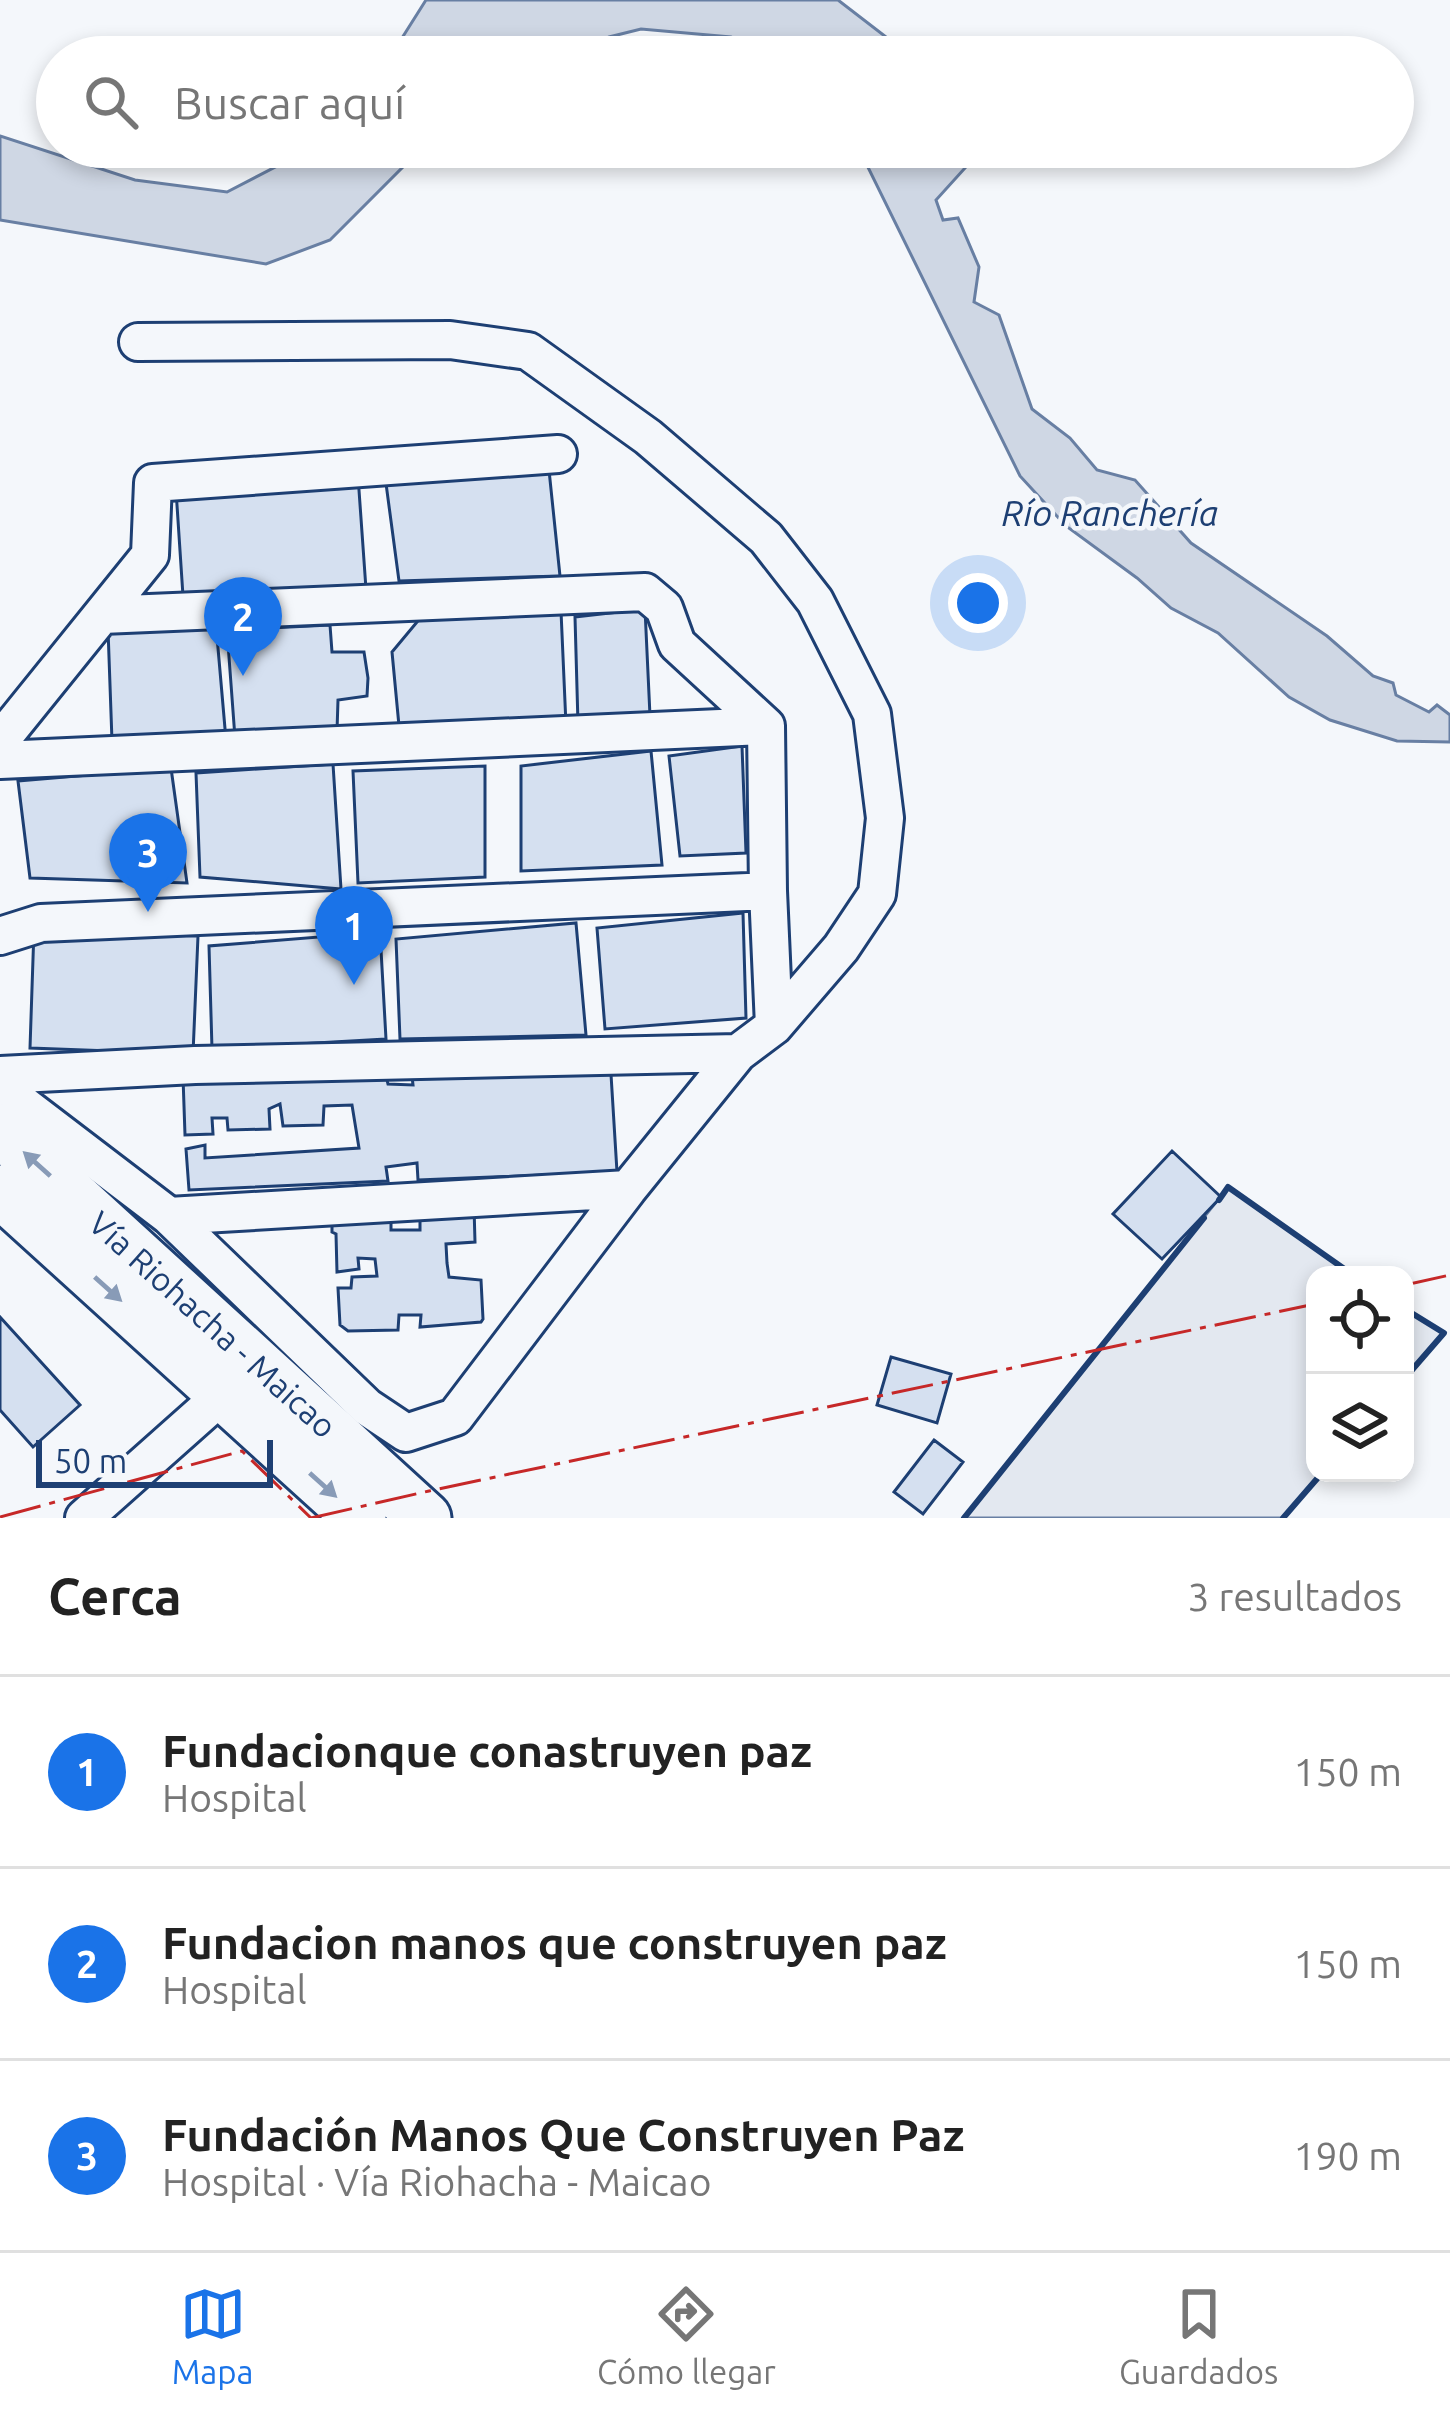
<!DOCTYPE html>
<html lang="es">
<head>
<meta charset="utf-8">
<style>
	:root { --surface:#fff; --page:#f6f6f6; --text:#222; --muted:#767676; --line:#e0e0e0; --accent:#1a73e8 }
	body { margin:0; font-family:Ubuntu,sans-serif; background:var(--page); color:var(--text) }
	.controls { position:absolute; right:36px; bottom:36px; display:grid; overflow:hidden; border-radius:24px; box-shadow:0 6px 18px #0003 }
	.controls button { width:108px; height:108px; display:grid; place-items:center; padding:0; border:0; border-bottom:3px solid var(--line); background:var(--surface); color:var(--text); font:60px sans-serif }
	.scale { position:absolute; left:36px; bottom:30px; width:237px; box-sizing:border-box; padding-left:12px; border:6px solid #1d3f73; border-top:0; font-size:33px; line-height:42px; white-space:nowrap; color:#1d3f73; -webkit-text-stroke:9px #f4f7fb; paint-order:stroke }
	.you { position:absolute; left:978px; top:603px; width:42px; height:42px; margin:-30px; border:9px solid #fff; border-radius:50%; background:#1a73e8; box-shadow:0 0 0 18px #1a73e833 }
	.badge { display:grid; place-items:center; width:78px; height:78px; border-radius:50%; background:var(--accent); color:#fff; font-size:39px; font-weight:700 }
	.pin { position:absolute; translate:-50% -99px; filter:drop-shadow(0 3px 6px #0008) }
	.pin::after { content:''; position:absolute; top:63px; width:42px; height:36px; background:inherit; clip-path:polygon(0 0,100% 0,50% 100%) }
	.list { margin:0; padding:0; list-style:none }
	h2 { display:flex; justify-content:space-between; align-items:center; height:156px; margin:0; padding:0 48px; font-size:51px }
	h2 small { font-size:39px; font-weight:400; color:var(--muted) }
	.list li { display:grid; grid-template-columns:78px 1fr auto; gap:36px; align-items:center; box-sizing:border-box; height:192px; padding:0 48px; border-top:3px solid var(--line) }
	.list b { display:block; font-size:45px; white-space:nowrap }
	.list p { margin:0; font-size:39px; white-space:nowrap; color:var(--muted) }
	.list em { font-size:39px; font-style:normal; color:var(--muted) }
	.icon { flex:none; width:66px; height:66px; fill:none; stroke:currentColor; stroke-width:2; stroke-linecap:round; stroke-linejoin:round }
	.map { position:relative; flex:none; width:1450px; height:1518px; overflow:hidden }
	.search { position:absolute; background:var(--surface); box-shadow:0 6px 18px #0003; left:36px; right:36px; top:36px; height:132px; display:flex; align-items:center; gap:30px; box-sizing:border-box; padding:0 42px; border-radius:66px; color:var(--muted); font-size:45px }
	.sheet { height:732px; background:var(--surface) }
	nav { display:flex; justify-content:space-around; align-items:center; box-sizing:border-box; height:168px; border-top:3px solid var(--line); background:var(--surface); font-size:33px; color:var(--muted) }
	nav a { display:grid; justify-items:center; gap:6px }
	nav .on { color:var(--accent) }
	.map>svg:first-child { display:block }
</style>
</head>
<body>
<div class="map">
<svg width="1450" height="1518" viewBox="0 0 1450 1518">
	<rect width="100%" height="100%" fill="#f4f7fb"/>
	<path fill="#e3e8f0" stroke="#687fa3" stroke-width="3" d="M1228 1187 1353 1275H1315V1473H1322L1283 1518H964Z
		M1405 1309 1444 1333 1405 1378Z"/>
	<path fill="#cfd7e4" stroke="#687fa3" stroke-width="3" d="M426 0H838L912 57H771L731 37 641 29 609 37 573 57H390Z
		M0 136 135 180 227 192 314 147H429L405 165 330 240 266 264 0 220Z
		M858 147H984L936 200 943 220 958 218 979 267 974 302 999 315 1032 409 1070 438 1097 470 1135 480 1191 543 1327 636 1373 676 1393 683 1396 695 1429 712 1437 705 1450 715V742L1397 741 1330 720 1289 697 1218 633 1171 608 1137 578 1066 526 1020 476Z"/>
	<path fill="#d5e0f0" stroke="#1d3f73" stroke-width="3" d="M549 470 560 576 399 581 385 476Z
		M358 476 366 589 183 596 176 490Z
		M645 609 650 716 578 724 575 617Z
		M561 611 566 725 399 726 392 652 422 616Z
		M216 625 226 740 112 741 108 629Z
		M330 625 332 652H364L368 678 367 696 338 700 337 731 235 738 227 630Z
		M742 746 746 853 680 856 669 756Z
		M651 751 662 865 521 871V766Z
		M333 764 341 889 200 877 196 773Z
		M485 766V877L358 883 353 771Z
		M171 768 187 883 30 878 18 781Z
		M743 913 746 1018 605 1029 597 928Z
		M576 923 586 1035 400 1039 396 939Z
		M34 929 198 936 193 1054 30 1048Z
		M380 932 386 1039 212 1049 209 946Z
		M610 1058 617 1172 418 1180 417 1163 386 1167 388 1181 189 1190 186 1149 205 1145V1158L359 1148 352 1105 324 1106 323 1125 283 1126 280 1104 269 1109 270 1129 228 1130 227 1118H212L213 1134 185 1135 183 1077 384 1068 388 1084 413 1085 411 1067Z
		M1172 1151 1221 1197 1162 1259 1113 1214Z
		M420 1207H474L475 1242 446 1244 447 1263 449 1277 481 1280 483 1319 481 1322 420 1327 421 1315H399L398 1330 348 1331 340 1325 338 1288H351L352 1277 377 1276 375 1259 358 1258 359 1269 337 1272 336 1234 332 1232V1211H391V1230H420Z
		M0 1317 80 1405 33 1447 0 1410Z
		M891 1357 951 1374 937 1423 877 1405Z
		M934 1440 963 1462 923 1514 894 1492Z"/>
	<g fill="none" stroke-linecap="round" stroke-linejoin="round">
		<g stroke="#1d3f73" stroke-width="42">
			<path id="minor" d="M102 615 645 592 664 608 677 644 766 726 768 891 774 1026
				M0 741 150 555 153 483 558 454
				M0 760 766 726
				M0 936 41 923 768 891
				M0 1075 195 1065 738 1053
				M0 1087 169 1216 367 1407 406 1433 455 1417 628 1189 738 1053 774 1026 841 948 877 894 885 818 872 714 815 601 766 538 648 437 528 351 450 340 138 342
				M169 1216 628 1189
				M84 1518 238 1381"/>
		</g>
		<g stroke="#1d3f73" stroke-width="57">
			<path id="highway" d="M0 1130 425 1518
				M0 1191 360 1518"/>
		</g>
		<use href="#minor" stroke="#f4f7fb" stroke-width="36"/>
		<use href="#highway" stroke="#f4f7fb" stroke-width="51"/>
		<path stroke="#1d3f73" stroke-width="6" d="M1219 1200 1228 1187 1353 1275
			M1405 1309 1444 1333 1405 1378
			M964 1518 1204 1218
			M1283 1518 1322 1473"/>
		<path stroke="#c62828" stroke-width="3" stroke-dasharray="42 9 6 9" stroke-linecap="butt" d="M1405 1285 1450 1275
			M0 1517 242 1451 311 1518
			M311 1518 429 1491 1315 1304"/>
	</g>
	<defs><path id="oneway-solid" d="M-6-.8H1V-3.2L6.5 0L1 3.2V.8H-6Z" transform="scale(3)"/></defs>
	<g fill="#889bb7">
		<use href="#oneway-solid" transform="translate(37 1164) rotate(-138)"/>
		<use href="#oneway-solid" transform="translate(108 1289) rotate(42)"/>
		<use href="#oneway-solid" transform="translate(323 1485) rotate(42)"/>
	</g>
	<g text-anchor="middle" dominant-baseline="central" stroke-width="9" stroke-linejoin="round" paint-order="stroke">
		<g font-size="33" fill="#1d3f73" stroke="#f4f7fb">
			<text transform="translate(213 1324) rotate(42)">Vía Riohacha - Maicao</text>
		</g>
		<g font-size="36" font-style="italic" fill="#1d3f73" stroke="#f4f7fb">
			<text x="1110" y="512">Río Ranchería</text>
		</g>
	</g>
</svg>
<div class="controls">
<button><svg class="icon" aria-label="locate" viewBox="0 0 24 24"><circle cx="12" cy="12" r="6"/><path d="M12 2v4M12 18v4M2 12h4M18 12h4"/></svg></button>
<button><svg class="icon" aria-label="layers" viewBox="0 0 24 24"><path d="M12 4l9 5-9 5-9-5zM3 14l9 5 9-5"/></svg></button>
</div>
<div class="scale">50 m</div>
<div class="you"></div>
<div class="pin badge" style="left:354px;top:985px">1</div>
<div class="pin badge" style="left:243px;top:676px">2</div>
<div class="pin badge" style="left:148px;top:912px">3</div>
<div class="search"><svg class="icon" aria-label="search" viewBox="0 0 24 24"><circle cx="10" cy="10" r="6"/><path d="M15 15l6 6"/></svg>Buscar aquí</div>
</div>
<section class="sheet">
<h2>Cerca<small>3 resultados</small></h2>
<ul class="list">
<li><span class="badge">1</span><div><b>Fundacionque conastruyen paz</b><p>Hospital</p></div><em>150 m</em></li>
<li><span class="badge">2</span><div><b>Fundacion manos que construyen paz</b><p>Hospital</p></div><em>150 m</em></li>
<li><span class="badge">3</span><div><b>Fundación Manos Que Construyen Paz</b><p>Hospital · Vía Riohacha - Maicao</p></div><em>190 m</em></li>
</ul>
</section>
<nav>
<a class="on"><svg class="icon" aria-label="map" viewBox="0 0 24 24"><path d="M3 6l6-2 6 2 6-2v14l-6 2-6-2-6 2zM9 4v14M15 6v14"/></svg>Mapa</a>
<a><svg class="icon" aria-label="directions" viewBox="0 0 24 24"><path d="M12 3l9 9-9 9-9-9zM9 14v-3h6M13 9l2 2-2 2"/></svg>Cómo llegar</a>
<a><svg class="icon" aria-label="saved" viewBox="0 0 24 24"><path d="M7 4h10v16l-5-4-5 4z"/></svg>Guardados</a>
</nav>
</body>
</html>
